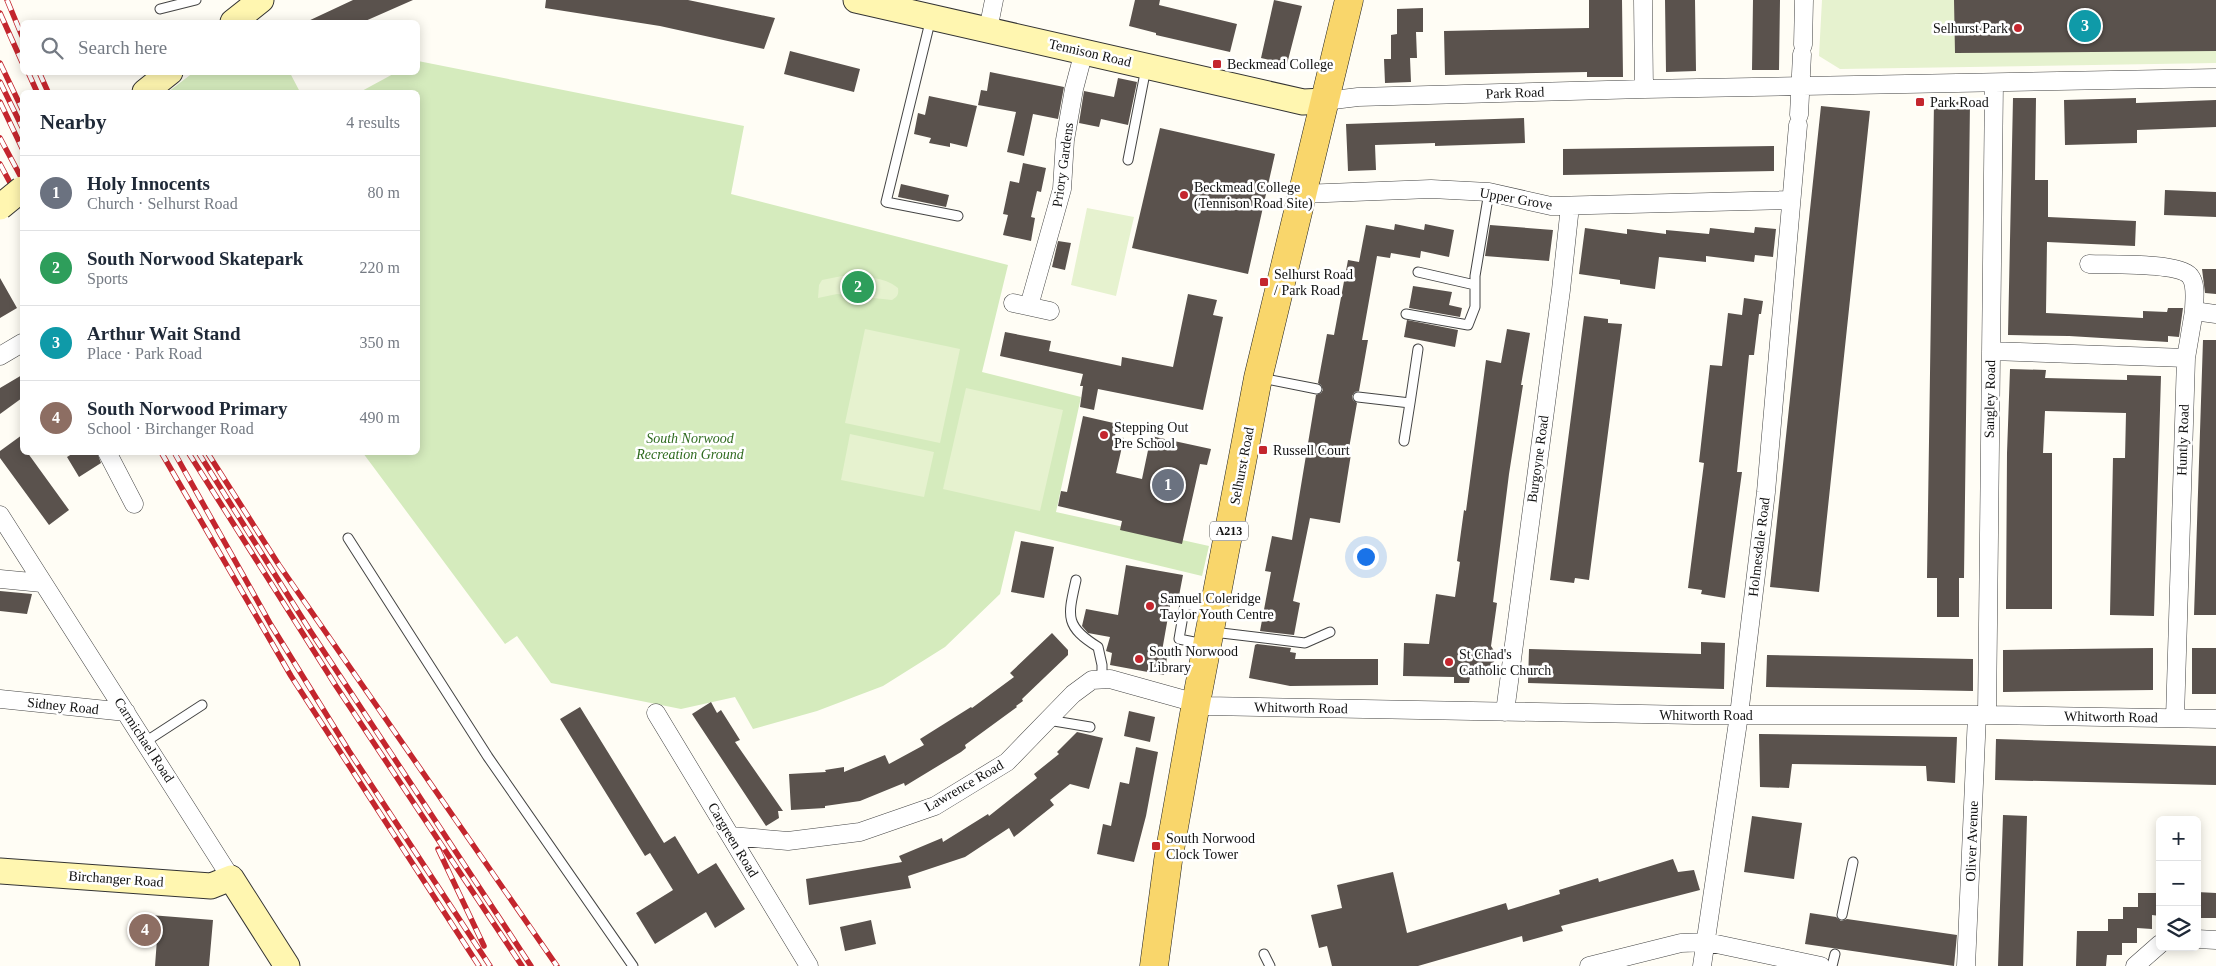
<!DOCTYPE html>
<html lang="en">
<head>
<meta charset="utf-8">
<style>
	:root { --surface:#fff; --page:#f2f2f3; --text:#1f2937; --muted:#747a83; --line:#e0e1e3; --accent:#c4262e }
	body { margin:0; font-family:"Times New Roman",serif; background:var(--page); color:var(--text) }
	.controls { position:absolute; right:15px; bottom:15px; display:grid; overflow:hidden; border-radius:8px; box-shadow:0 2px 12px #0003 }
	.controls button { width:45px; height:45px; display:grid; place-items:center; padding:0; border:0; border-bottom:1px solid var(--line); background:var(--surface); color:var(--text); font:25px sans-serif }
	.you { position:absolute; left:1365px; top:556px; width:18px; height:18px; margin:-12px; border:4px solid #fff; border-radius:50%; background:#1a73e8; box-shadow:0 0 0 8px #1a73e833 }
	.badge { display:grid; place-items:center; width:32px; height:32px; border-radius:50%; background:var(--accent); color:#fff; font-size:16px; font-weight:700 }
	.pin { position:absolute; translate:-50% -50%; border:2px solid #fff; box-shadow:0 1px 5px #0006 }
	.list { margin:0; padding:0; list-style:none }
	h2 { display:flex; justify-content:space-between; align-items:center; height:65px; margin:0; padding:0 20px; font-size:21px }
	h2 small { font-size:16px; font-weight:400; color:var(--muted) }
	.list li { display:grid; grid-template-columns:32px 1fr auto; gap:15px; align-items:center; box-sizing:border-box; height:75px; padding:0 20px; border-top:1px solid var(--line) }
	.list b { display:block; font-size:19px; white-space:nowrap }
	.list p { margin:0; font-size:16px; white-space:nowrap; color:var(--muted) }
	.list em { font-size:16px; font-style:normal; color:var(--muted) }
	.icon { flex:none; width:28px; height:28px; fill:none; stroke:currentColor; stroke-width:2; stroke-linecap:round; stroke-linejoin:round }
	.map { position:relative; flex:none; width:2216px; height:966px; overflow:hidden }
	.search { position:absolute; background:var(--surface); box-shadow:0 2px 12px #0003; left:20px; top:20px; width:400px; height:55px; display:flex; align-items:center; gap:12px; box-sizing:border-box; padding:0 18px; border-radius:8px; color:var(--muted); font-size:19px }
	.panel { position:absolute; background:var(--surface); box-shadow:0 2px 12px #0003; left:20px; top:90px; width:400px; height:365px; border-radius:8px }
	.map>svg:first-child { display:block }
</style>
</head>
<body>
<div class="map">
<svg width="2216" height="966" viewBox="0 0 2216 966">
	<rect width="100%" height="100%" fill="#fffdf5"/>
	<path fill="#d5ebbd" d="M418 61 744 126 731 194 1008 265 982 372 1081 397 1056 512 1209 546 1202 576 1015 531 1000 594 945 647 883 686 817 711 753 729 735 697 681 709 551 683 517 636 505 644 363 453 418 452V92H360L395 73 418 72Z
		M194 72 290 73 300 92H168Z"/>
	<path fill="#e6f2cf" d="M1822 0H2216V63L1840 69 1819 56Z
		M1087 208 1134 217 1116 296 1071 285Z
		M842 276C860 276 884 276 898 288 899 295 897 297 892 300L837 294 818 298 819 285 822 280Z
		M865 329 960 349 940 443 845 423Z
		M966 388 1063 410 1040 511 943 489Z
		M850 434 934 452 924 497 841 480Z"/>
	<path fill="#5a524d" d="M353 0H413L363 22H306Z
		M546 0H688L775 18 764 49 660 26 545 8Z
		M1135 0H1160L1159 5 1237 24 1230 52 1156 35V33L1129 26Z
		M1274 0 1302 6 1287 64 1261 58Z
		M1589 0H1622L1623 77H1587V72L1445 75 1444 31 1589 28Z
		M1665 0H1695L1696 71 1666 72Z
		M1753 0H1780L1779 70H1752Z
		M1954 0H2216V51L1955 53Z
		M1423 8V32H1416L1417 58H1410L1411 82 1385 83 1384 59H1391V35L1397 34V9Z
		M790 51 860 69 854 92 784 74Z
		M990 72 1064 87 1058 119 1033 114 1024 156 1007 152 1016 112 978 105 981 90 987 91Z
		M1118 78 1137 82 1128 125 1101 119 1099 127 1079 123 1084 91 1114 97Z
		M929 96 977 106 967 147 950 143V147L929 143 931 138 914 134 918 113 925 115Z
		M2013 98H2036L2035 180H2048V217L2136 221 2135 246 2047 242 2046 313 2143 318V311L2167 312 2168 308H2183L2179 337 2168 336V342L2069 336 2008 335Z
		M2136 98V103L2216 100V127L2137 130V143L2065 145 2064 100Z
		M1934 101 1970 102 1964 578H1959V617H1937V578H1927Z
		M1821 106 1870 111 1819 592 1770 587Z
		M1524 118 1525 143 1435 146V143L1375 145 1376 170 1348 171 1346 124Z
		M1160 128 1275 154 1248 274 1132 248Z
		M1774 146V171L1563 175V149Z
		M1023 163 1046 168 1041 192 1037 191 1031 217 1035 218 1031 241 1003 235 1008 215 1003 214 1010 181 1019 183Z
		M901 184 949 195 946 207 898 197Z
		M2165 190 2216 192V217L2164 215Z
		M1395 224 1424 230 1425 224 1454 230 1449 257 1421 251 1420 258 1391 253 1390 258 1377 256 1362 340H1368L1359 391 1355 392 1352 396 1353 400 1357 403 1348 454H1351L1340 523 1310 518 1293 601 1300 603 1294 635 1260 631 1271 572 1265 571 1272 536 1292 540 1316 395 1321 393 1323 390 1321 385 1318 383 1327 334 1334 335 1348 260 1359 262 1366 225 1394 230Z
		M1490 225 1553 230 1549 261 1485 256Z
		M1755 227 1776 229 1773 257 1755 255 1754 262 1706 256V262L1659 257 1655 289 1620 284V280L1579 274 1585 228 1627 234V229L1666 234V230L1709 234 1710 228 1754 233Z
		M1058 241 1071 243 1065 270 1052 267Z
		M2202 269H2216V294L2205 293Z
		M0 278 17 308 0 318Z
		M1413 286 1452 292 1449 305 1462 308 1460 317 1409 308Z
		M1188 294 1217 300 1213 315 1223 317 1203 410 1098 389 1094 410 1080 407 1083 386H1080L1083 374 1000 356 1005 332 1051 341 1049 351 1121 366 1122 357 1173 367Z
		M1744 298 1763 301 1761 314H1759L1754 355H1749L1737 472H1742L1725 598 1701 594 1702 590 1688 588 1704 463 1699 462 1710 365 1722 366 1728 313 1742 315Z
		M1584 316 1608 319V323L1622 324 1589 580 1575 578 1574 583 1550 580Z
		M1407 320 1458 330 1455 347 1404 337Z
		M1507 329 1530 333 1521 385H1523L1509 474 1493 602 1497 603 1491 646 1496 654V659L1490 667 1478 670V677H1470L1469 683H1454V677L1403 676 1404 643 1429 644 1436 594 1455 597 1460 562 1457 561 1464 510 1466 511 1486 360 1501 363Z
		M2203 340H2216V615H2194Z
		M2010 369 2046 370 2045 378 2127 380V375L2161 376 2154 616 2110 615 2113 458H2125L2126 413 2045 411 2043 453H2052V609H2006L2007 453Z
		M22 375V398L0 414V388Z
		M1083 416 1118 424 1115 436 1124 438 1116 473 1142 479 1151 436 1211 449 1207 465 1200 464 1182 544 1120 530 1122 521 1058 506 1061 491 1067 492Z
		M22 435V452H27L69 510 49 525 0 458V451Z
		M75 452H97L101 463 79 477 67 457Z
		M1021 541 1054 547 1044 598 1011 592Z
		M1126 565 1183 575 1178 601 1171 600 1162 651 1168 652 1164 675 1110 665 1112 653 1106 651 1110 637 1088 633 1082 626 1086 609 1118 615Z
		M0 591 32 594 27 614 0 611Z
		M1052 633 1068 650V655L1022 699 1023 701 1016 706 1017 707 965 745 966 748 961 752 905 786 904 783 860 801 825 806V808L791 810 789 774 826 772 825 770 844 767V772L885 755 889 764 924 745 920 739 971 707 972 708 1014 677 1010 673Z
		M1701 642 1725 643 1724 689 1528 683 1529 649 1701 654Z
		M1257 644 1291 648 1290 652 1296 653 1295 659H1378V685L1290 686 1249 678 1255 645Z
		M2153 648V690L2003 692V650Z
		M2192 648H2216V694H2192Z
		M1767 655 1973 659V691L1766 687Z
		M711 702 717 713 721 710 740 740 735 742 783 811H778L779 818 766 826 692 714Z
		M580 707 664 843 675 836 698 874 716 863 745 909 715 928 706 912 655 944 636 913 673 890 650 853 645 856 560 719Z
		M1129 711 1155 717 1150 742 1124 736Z
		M1077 732 1103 738 1089 789 1070 784 1050 800 1054 805 1014 837 1009 828 965 857 908 876 911 888 809 905 806 879 902 862 899 856 942 838 943 842 988 814 989 816 1037 778 1034 774 1059 754 1057 752Z
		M1759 734 1957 737 1955 783 1927 781 1926 766 1792 764 1789 788 1760 787Z
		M1996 739 2216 746V785L1995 780Z
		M1136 747 1158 752 1146 816 1134 862 1097 854 1103 824 1111 826 1120 782 1129 784Z
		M2003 815 2027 816 2023 966H1998Z
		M1752 816 1802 823 1794 879 1744 872Z
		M1673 859 1678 872 1694 870 1700 890 1561 926 1563 931 1523 942 1522 936 1418 966H1332L1327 946 1319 948 1311 915 1342 908 1337 885 1393 872 1407 933 1506 903 1508 910 1560 894 1559 890 1598 878 1599 882Z
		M2197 892 2216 893V918H2197Z
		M2138 893H2160V916L2152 915V929L2137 928V943H2122V955H2107L2106 966H2076L2077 931H2108V919H2123V907H2138Z
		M1810 913 1836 917 1841 921 1847 919 1957 935 1954 966 1805 944Z
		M150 915 213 920 209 966H155L157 939 148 938Z
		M871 920 876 944 845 951 840 927Z"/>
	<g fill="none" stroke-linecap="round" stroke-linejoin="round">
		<g stroke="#444" stroke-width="11">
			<path id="lane" d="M160 9 196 0
				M931 18 886 202 958 216
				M1128 160 1146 68
				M1418 272 1475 285
				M1406 314 1468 325 1475 307V276L1489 192
				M1261 378 1317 389
				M1358 397 1410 403 1418 349
				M1404 441 1410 403
				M348 538 488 757 633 966
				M1076 580C1068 616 1064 626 1098 647L1102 665V680
				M1213 632 1305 643 1330 632
				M1204 644 1179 639 1185 604 1211 609
				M1048 720 1090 727
				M145 742 202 705
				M1842 915 1853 862
				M1264 954 1270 966
				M1832 966 1835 954"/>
		</g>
		<g stroke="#444" stroke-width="19">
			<path id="street" d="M1643 0 1644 89
				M988 30 994 0
				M1803 45 1804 0
				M1325 101 1358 97 1644 89 2216 78
				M1799 115 1802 54
				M1301 194 1431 189 1489 192 1551 206 1791 200
				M2089 264C2109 265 2178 262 2190 276 2197 285 2194 300 2194 311
				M1013 303 1050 311
				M1029 306 1062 189 1065 140 1074 89 1084 51
				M1991 351 2186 358 2175 718
				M0 356 22 343
				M2186 358 2194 311 2216 314
				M107 452 134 504
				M0 515 231 878
				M0 579 42 583
				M0 699 126 712
				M1505 712 1561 290 1570 206
				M656 713 809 966
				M1987 715 1994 83
				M731 836 788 841 860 832 935 806 1007 762 1073 694 1092 680 1110 679 1207 706 1694 715H1987L2216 719
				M2197 939 2216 940
				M1589 966 1681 943 1707 942 1821 966
				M1702 966 1739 715 1766 492 1798 125
				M1966 966 1977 715
				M2135 966 2160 944"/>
		</g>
		<g stroke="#333" stroke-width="27">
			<path id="secondary" d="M856 0 1303 102 1325 101
				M233 22 261 0
				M145 92 170 72
				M0 871 211 886 231 878 287 966"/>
		</g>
		<g stroke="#222" stroke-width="29">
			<path id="primary" d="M1154 966 1168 861 1196 703 1258 378 1349 0"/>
		</g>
		<use href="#lane" stroke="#fff" stroke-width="9"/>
		<use href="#street" stroke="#fff" stroke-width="18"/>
		<use href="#secondary" stroke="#fff6b0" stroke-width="25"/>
		<use href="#primary" stroke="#f9d66b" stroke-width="28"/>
		<g stroke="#c4262e" stroke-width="5.5">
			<path id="rail" d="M7 0 22 36
				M0 13 22 62
				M0 63 22 109
				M28 72 37 92
				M39 72 48 92
				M0 82 22 127
				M0 102 22 148
				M0 138 22 179
				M0 164 22 205
				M161 452 291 676 479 966
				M174 452 271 625 349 751 490 966
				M188 452 336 686 522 966
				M198 452 311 632 531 966
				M207 452 279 565 557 966
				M438 849 484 946"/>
		</g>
		<use href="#rail" stroke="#fff" stroke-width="4" stroke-dasharray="11" stroke-linecap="butt"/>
		<g stroke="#333" stroke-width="27" stroke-linecap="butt">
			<path id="secondary-bridge" d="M0 207 22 189"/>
		</g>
		<use href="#secondary-bridge" stroke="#fff6b0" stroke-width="25"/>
	</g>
	<g fill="#c4262e" stroke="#fff" stroke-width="2">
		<circle cx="2018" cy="28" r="5"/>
		<rect x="1212" y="59" width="10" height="10" rx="2.5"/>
		<rect x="1915" y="97" width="10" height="10" rx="2.5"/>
		<circle cx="1184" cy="195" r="5"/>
		<rect x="1259" y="277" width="10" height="10" rx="2.5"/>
		<circle cx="1104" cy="435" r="5"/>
		<rect x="1258" y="445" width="10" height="10" rx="2.5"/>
		<circle cx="1150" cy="606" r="5"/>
		<circle cx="1139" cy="659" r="5"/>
		<circle cx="1449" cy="662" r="5"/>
		<rect x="1151" y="841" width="10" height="10" rx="2.5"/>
	</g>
	<g text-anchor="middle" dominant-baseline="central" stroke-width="5" stroke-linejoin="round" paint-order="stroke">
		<rect fill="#fff" stroke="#585858" stroke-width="1" x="1210" y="521.5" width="38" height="19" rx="4"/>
		<g font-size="12" font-weight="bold" fill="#111">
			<text x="1229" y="531">A213</text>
		</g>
		<g font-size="14" fill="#111" stroke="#fff" text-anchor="start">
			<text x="2008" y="28" text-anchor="end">Selhurst Park</text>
			<text x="1227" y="64">Beckmead College</text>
			<text x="1930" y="102">Park Road</text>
			<text x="1194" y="187">Beckmead College<tspan x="1194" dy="16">(Tennison Road Site)</tspan></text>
			<text x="1274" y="274">Selhurst Road<tspan x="1274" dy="16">/ Park Road</tspan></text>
			<text x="1114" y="427">Stepping Out<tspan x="1114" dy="16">Pre School</tspan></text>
			<text x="1273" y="450">Russell Court</text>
			<text x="1160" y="598">Samuel Coleridge<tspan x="1160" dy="16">Taylor Youth Centre</tspan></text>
			<text x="1149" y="651">South Norwood<tspan x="1149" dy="16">Library</tspan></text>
			<text x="1459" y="654">St Chad's<tspan x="1459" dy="16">Catholic Church</tspan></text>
			<text x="1166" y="838">South Norwood<tspan x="1166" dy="16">Clock Tower</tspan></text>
		</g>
		<g font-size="14" fill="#111" stroke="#fff">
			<text transform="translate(1090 53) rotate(13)">Tennison Road</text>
			<text transform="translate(1515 93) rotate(-2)">Park Road</text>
			<text transform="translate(1063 165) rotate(-82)">Priory Gardens</text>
			<text transform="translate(1516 199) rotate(10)">Upper Grove</text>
			<text transform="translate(1990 399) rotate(-89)">Sangley Road</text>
			<text transform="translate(2183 440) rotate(-88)">Huntly Road</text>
			<text transform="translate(1538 459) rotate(-82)">Burgoyne Road</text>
			<text transform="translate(1242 466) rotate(-79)">Selhurst Road</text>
			<text transform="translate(1759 547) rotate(-83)">Holmesdale Road</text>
			<text transform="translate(63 706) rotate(6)">Sidney Road</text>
			<text transform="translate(1301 708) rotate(1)">Whitworth Road</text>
			<text x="1706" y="715">Whitworth Road</text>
			<text transform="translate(2111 717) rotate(1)">Whitworth Road</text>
			<text transform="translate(144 740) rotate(57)">Carmichael Road</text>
			<text transform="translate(964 786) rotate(-30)">Lawrence Road</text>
			<text transform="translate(733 840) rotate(59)">Cargreen Road</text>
			<text transform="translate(1972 841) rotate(-88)">Oliver Avenue</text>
			<text transform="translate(116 879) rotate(4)">Birchanger Road</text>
		</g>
		<g font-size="14" font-style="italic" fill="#2f6b1f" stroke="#fff">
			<text x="690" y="438">South Norwood<tspan x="690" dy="16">Recreation Ground</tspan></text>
		</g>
	</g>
</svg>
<div class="controls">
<button>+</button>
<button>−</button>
<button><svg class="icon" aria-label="layers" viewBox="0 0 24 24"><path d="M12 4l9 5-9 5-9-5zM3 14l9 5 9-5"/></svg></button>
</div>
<div class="you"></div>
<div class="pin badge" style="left:1168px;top:485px;background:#6b7280">1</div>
<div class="pin badge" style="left:858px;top:287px;background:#2e9e5b">2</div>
<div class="pin badge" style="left:2085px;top:26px;background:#0f9aa8">3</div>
<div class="pin badge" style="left:145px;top:930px;background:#8d6e63">4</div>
<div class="search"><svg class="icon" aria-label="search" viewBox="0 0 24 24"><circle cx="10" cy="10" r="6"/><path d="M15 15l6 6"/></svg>Search here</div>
<section class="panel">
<h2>Nearby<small>4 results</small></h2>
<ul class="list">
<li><span class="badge" style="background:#6b7280">1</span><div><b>Holy Innocents</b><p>Church · Selhurst Road</p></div><em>80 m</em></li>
<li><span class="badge" style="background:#2e9e5b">2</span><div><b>South Norwood Skatepark</b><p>Sports</p></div><em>220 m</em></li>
<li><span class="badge" style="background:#0f9aa8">3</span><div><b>Arthur Wait Stand</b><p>Place · Park Road</p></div><em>350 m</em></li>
<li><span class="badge" style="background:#8d6e63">4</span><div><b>South Norwood Primary</b><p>School · Birchanger Road</p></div><em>490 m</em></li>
</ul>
</section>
</div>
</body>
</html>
